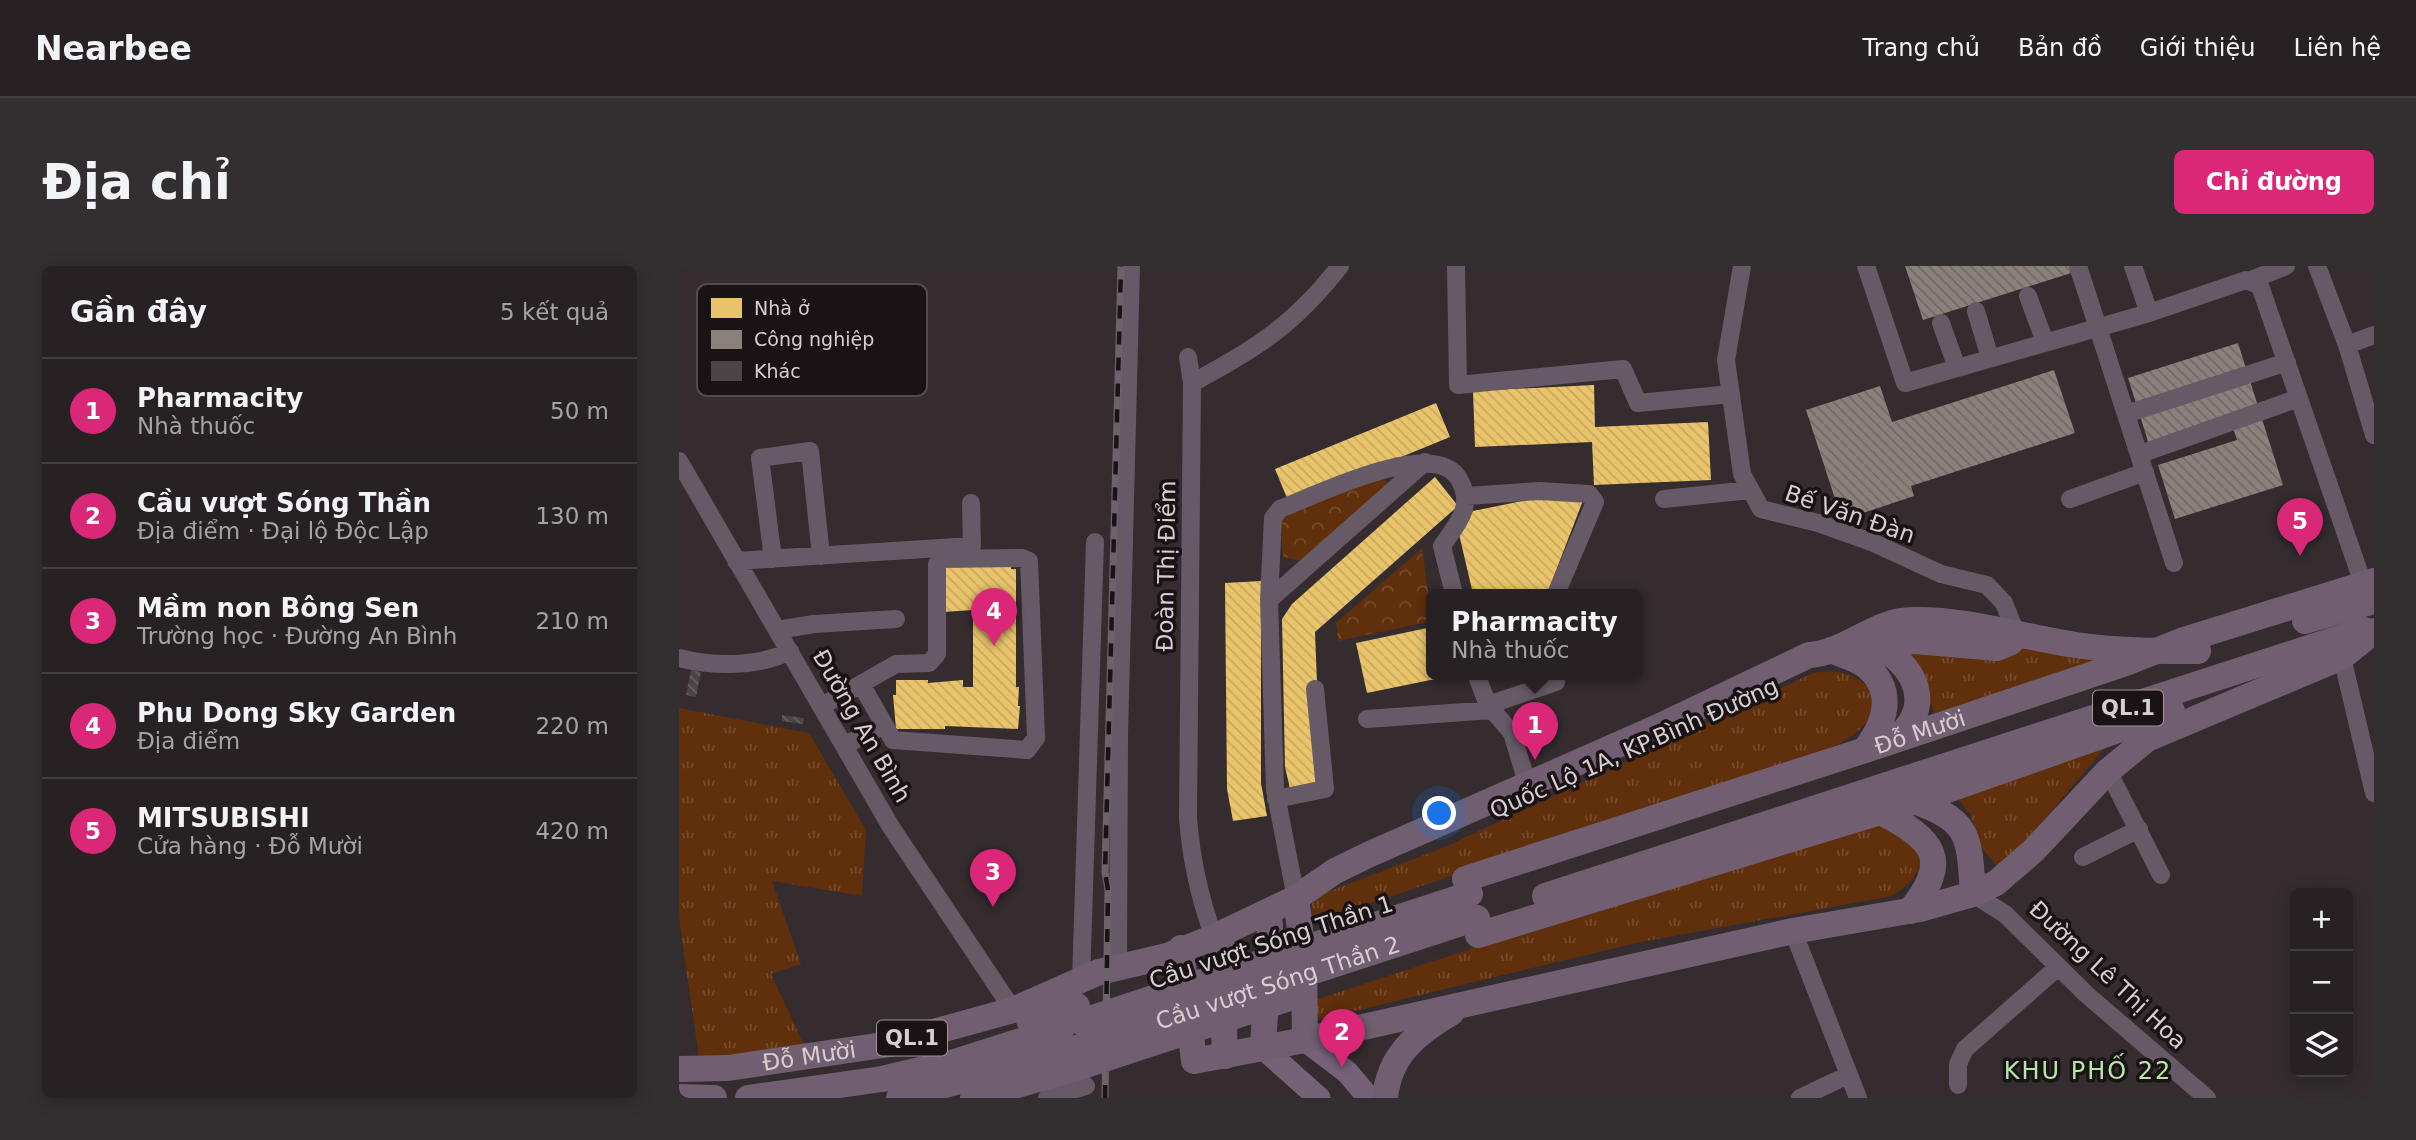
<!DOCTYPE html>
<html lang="vi">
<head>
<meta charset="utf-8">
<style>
	:root { --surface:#272123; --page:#332e30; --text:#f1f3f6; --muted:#a4a3a6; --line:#433e41; --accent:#db2777 }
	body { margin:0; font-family:"DejaVu Sans",sans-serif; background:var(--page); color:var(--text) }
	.controls { position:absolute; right:21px; bottom:21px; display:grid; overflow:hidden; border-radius:10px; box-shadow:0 4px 18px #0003 }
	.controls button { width:63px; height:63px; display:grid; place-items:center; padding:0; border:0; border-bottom:2px solid var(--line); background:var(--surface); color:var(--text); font:35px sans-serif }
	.you { position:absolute; left:761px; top:548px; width:24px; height:24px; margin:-18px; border:5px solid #fff; border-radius:50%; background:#1a73e8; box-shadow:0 0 0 10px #1a73e833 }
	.badge { display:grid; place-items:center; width:46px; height:46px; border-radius:50%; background:var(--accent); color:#fff; font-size:23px; font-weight:700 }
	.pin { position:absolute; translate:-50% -58px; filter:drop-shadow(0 2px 4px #0008) }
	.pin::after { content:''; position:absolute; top:37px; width:24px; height:21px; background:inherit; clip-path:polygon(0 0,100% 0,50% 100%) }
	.popup { position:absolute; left:747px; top:323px; width:217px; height:91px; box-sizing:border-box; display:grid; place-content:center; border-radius:10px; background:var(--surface); filter:drop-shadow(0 2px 5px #0005); font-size:23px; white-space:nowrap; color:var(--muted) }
	.popup b { font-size:26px; color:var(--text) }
	.popup::after { content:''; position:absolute; left:50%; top:100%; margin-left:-14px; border:14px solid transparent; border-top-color:var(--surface) }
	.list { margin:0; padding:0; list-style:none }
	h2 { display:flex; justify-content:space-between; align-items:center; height:91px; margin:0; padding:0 28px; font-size:30px }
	h2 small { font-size:23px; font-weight:400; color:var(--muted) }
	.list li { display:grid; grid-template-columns:46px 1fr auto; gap:21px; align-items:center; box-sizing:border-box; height:105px; padding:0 28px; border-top:2px solid var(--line) }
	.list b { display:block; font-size:26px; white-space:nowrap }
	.list p { margin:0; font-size:23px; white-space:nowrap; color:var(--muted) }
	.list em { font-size:23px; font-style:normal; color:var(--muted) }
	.icon { flex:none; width:38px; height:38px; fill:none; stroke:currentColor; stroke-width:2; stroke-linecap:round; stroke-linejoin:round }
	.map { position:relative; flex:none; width:1695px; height:832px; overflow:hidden; border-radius:10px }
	header { display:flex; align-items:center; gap:42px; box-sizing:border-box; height:98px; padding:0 35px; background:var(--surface); border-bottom:2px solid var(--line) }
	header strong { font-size:33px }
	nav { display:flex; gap:38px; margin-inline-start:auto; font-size:24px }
	.intro { display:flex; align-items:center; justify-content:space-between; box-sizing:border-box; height:168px; padding:0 42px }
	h1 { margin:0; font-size:49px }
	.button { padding:18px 32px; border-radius:10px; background:var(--accent); color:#fff; font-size:24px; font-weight:700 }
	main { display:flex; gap:42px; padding:0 42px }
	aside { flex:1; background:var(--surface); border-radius:10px; box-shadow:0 4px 18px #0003 }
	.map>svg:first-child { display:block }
</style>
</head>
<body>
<header>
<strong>Nearbee</strong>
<nav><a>Trang chủ</a><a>Bản đồ</a><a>Giới thiệu</a><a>Liên hệ</a></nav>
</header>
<div class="intro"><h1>Địa chỉ</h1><a class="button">Chỉ đường</a></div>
<main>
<aside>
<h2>Gần đây<small>5 kết quả</small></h2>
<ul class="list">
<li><span class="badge">1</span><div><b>Pharmacity</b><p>Nhà thuốc</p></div><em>50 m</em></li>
<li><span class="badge">2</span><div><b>Cầu vượt Sóng Thần</b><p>Địa điểm · Đại lộ Độc Lập</p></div><em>130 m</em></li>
<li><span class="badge">3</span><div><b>Mầm non Bông Sen</b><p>Trường học · Đường An Bình</p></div><em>210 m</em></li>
<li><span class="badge">4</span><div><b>Phu Dong Sky Garden</b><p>Địa điểm</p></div><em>220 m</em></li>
<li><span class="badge">5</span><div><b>MITSUBISHI</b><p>Cửa hàng · Đỗ Mười</p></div><em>420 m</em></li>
</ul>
</aside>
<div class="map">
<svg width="1695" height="832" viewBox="0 0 1695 832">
	<defs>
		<pattern id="grass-tufts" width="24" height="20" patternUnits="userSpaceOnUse" patternTransform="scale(1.75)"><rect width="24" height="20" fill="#602f0c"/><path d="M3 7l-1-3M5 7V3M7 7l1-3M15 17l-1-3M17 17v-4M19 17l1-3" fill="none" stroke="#764c2e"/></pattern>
		<pattern id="park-crowns" width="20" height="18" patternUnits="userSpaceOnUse" patternTransform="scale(1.75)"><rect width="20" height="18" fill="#602f0c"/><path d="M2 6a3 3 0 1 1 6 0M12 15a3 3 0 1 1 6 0" fill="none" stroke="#764c2e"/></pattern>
		<pattern id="homes-back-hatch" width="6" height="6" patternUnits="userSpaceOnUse" patternTransform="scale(1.75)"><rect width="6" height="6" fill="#e9c46a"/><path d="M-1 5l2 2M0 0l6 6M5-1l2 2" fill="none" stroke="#c7a961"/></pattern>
		<pattern id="industry-back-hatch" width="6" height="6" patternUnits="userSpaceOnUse" patternTransform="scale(1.75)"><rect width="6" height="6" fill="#8a817c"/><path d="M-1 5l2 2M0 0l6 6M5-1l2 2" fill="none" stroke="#706a67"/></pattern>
		<pattern id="building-back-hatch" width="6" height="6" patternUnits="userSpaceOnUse" patternTransform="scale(1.75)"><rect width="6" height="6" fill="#4c4547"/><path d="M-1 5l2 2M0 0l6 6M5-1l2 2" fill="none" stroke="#655f61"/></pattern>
	</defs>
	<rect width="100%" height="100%" fill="#342c2f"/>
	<path fill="url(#grass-tufts)" d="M1340 378 1419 395 1256 450 1241 403 1223 379Z
		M1151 405C1182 407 1210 429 1185 459 1176 470 1160 477 1148 484L632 657 633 637 638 630 766 581 1134 407Z
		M0 442 130 467 187 564 183 630 93 615 122 698 92 708 127 783 20 792 0 652Z
		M1434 472 1338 586 1318 600 1300 579 1292 549 1274 527Z
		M1215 559 1246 586C1240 608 1233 617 1213 630L957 677 642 753 635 749 633 735 1093 584 1190 560Z"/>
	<path fill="url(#park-crowns)" d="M695 213H704L710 218 622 295 604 291 602 255 613 245Z
		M743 282 753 355 659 375 657 357Z"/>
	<path fill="url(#homes-back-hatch)" d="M915 119 916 161 1029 156 1032 214 915 219 913 176 796 181 794 125Z
		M757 137 771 171 610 237 596 203Z
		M756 211 779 240 636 366 642 520 612 527 606 501 603 353 613 338Z
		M873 229 905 232 868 328H794L780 268 794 245Z
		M264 297H332V303H337V421H340L339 440H341L339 463 266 460V463H217L214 429H217V414H249V417L284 414V421H294V344L264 346Z
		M582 315V517L588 550 554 555 548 523 546 317Z
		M753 361V408H765L766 411 688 427 677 377Z"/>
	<path fill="url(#industry-back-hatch)" d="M1226 0H1390L1392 7 1244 54Z
		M1559 77 1604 219 1496 253 1479 199 1558 174 1554 162 1473 188 1449 112Z
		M1375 104 1396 167 1232 220 1235 230 1163 254 1127 144 1201 120 1213 156Z"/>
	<path fill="url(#building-back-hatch)" d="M12 404 22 406 17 431 7 429Z
		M103 449 125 452 124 458 103 455Z"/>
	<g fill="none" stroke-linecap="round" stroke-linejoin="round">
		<path stroke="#675a67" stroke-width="18" d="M777 0 779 119 944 103 959 137 1052 128
			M1063 0 1047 94 1063 208 1082 243 1139 257 1195 277 1262 308 1308 319 1325 337 1337 367
			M1187 0 1226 117 1470 47 1567 14 1581 20 1687 326
			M1399 0 1495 297
			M1454 0 1470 47
			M1638 0 1668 79 1695 169
			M1572 14 1607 0
			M1349 30 1366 76
			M1297 45 1311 92
			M1262 57 1278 102
			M1668 79 1695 69
			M509 91 513 117 509 551C512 593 520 631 535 671
			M513 117C577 83 616 58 661 0
			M1447 148 1608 96
			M1461 188 1620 132
			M0 195 212 561 334 744
			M788 230 860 225 910 228 916 236 877 328
			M985 233 1071 224
			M1391 233 1466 206
			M343 292 350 295 357 472 348 484 214 474 182 418 217 398 250 397 258 388V298L262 293Z
			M94 293 81 192 131 185 142 290
			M57 295 293 280 292 237
			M590 334 746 196
			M98 364 135 358 217 353
			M1663 391 1695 527
			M0 392C34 401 80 401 111 385
			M797 408 809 439 833 467 848 517
			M809 439 877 416 875 408
			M143 440 182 418
			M688 453 813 444
			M166 479 205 459
			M1429 505 1482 609
			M597 533 646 523 636 423
			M1404 591 1460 563
			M1294 628 1326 648 1407 728 1528 832
			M617 632 596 524 590 334 594 252 601 243C637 229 755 170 780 213 796 240 778 258 763 280L775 328
			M1114 665 1179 832
			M439 700 440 469 452 0
			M402 716 416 276
			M1279 819V798L1286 783 1379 701
			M368 832 407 820
			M1121 832 1169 809"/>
		<path stroke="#756276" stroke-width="23" d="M626 774 668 806 690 832
			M584 782 640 832"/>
		<g stroke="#715f71" stroke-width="26">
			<path d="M1626 355 1695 335"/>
			<path d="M1193 378C1238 396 1258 444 1213 475"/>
			<path d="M1174 380 1236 375 1318 382 1332 376 1337 367"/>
			<path d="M1152 384C1163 389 1178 393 1187 400 1218 425 1205 459 1186 484"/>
			<path d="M1230 533C1291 555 1290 566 1294 628"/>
			<path d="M1202 546C1255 574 1273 593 1231 645"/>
			<path id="s1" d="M786 613 1211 476 1447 397 1502 375 1695 315"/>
			<path d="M866 630 1685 364"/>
			<path d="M617 632 625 695 626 774"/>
			<path d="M542 668 546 790"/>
			<path d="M799 669 1237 535 1493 445"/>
			<path d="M502 682 515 795 626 774 1114 665 1241 643 1294 628 1317 617 1354 585 1429 505 1468 473 1663 391 1695 365"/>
			<path d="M350 754 398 740"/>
			<path d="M584 782 591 660 589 646"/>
			<path id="s2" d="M0 803 49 802 211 778 334 744 420 706 488 690 535 671 617 632 656 605 691 588 977 462 1130 389C1167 387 1195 354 1234 354 1290 353 1342 371 1397 379 1438 385 1477 385 1519 385"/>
			<path d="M0 831 35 832"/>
			<path d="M69 832 203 813 276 796 383 762"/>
			<path d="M220 832 401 781"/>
			<path d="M294 832 407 799"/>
			<path d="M706 832C710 790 736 768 772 747"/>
		</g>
		<g stroke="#6c626a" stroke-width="7">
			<path id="rail" d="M426 832 429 624 426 606 442 0"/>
		</g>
		<use href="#rail" stroke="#1a1316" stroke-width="4.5" stroke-dasharray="13" stroke-linecap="butt"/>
		<g stroke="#715f71" stroke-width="26">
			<path d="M401 756 791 628"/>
			<path id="s3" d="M401 781 798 652"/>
			<path d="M407 799 611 732"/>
		</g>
	</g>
	<g text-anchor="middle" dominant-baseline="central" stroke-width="7" stroke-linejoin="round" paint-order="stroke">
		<g fill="#1a1316" stroke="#9f969a" stroke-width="2">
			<rect x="1414" y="424.5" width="70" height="35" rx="5"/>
			<rect x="198" y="754.5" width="70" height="35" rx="5"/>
		</g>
		<g font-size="21" font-weight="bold" fill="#d8ced2">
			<text x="1449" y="442">QL.1</text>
			<text x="233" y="772">QL.1</text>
		</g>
		<g font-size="23" fill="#d8ced2" stroke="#1a1316">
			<text transform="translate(1171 248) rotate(19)">Bế Văn Đàn</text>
			<text transform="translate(487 300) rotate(-89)">Đoàn Thị Điểm</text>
			<text transform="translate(183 460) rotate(60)">Đường An Bình</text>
			<text stroke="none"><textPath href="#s1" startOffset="478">Đỗ Mười</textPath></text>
			<text transform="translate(955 482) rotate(-24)">Quốc Lộ 1A, KP.Bình Đường</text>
			<text transform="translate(592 676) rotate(-18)">Cầu vượt Sóng Thần 1</text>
			<text transform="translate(1429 709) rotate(43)">Đường Lê Thị Hoa</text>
			<text stroke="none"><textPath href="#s3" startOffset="208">Cầu vượt Sóng Thần 2</textPath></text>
			<text stroke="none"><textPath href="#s2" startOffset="131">Đỗ Mười</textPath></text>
		</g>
		<g font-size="24" letter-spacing="2" fill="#b7e7a7" stroke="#1a1316">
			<text x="1409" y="805">KHU PHỐ 22</text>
		</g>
	</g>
	<rect x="18" y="18" width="230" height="112" rx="10" fill="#1a1316" stroke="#534b4e" stroke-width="2"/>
	<rect x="32" y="32" width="31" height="20" fill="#e9c46a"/>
	<rect x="32" y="64" width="31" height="19" fill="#8a817c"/>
	<rect x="32" y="95" width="31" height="20" fill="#4c4547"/>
	<g font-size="19" fill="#d8ced2">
		<text x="75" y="49">Nhà ở</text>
		<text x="75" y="80">Công nghiệp</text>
		<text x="75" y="112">Khác</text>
	</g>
</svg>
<div class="controls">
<button>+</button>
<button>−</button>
<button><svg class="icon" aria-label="layers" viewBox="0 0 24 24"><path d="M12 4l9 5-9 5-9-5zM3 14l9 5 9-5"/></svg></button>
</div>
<div class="you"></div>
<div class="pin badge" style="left:856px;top:494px">1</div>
<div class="popup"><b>Pharmacity</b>Nhà thuốc</div>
<div class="pin badge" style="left:663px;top:801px">2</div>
<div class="pin badge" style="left:314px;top:641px">3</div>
<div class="pin badge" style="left:315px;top:380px">4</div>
<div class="pin badge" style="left:1621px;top:290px">5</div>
</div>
</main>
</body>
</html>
